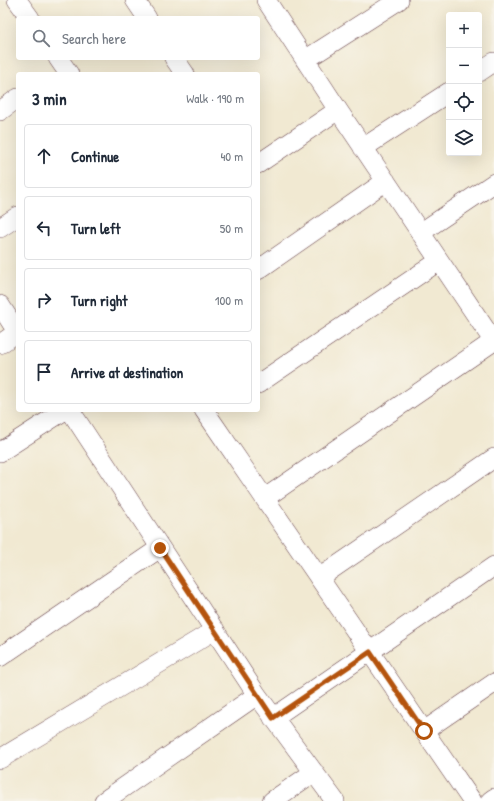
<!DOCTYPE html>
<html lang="en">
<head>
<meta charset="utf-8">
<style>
	:root { --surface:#fff; --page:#f2f2f3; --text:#1f2937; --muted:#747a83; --line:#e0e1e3 }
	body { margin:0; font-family:"Patrick Hand",sans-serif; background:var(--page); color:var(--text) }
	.controls { position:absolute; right:12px; top:12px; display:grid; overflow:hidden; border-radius:4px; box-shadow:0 4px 16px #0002 }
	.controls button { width:36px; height:36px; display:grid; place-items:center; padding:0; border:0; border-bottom:1px solid var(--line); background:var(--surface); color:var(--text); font:20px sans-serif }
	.stop { position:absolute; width:12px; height:12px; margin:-9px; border:3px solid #b45309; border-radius:50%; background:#fff }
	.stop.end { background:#b45309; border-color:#fff; box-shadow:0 1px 4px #0008 }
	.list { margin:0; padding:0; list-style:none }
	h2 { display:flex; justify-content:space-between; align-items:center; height:52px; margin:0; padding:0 16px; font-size:17px }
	h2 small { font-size:13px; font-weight:400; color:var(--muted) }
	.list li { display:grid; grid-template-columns:26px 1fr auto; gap:12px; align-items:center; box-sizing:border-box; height:64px; margin:0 8px 8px; padding:0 8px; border:1px solid var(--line); border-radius:4px }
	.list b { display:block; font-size:15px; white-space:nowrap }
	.list em { font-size:13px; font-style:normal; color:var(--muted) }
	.icon { flex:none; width:22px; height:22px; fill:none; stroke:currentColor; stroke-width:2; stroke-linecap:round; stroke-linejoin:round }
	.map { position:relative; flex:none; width:494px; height:801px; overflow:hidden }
	.search { position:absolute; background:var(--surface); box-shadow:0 4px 16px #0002; left:16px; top:16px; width:244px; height:44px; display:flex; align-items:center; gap:10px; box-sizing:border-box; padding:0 14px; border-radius:4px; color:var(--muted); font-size:15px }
	.panel { position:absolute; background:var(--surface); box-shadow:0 4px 16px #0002; left:16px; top:72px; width:244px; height:340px; border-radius:4px }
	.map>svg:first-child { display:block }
</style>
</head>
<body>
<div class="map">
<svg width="494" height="801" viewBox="0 0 494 801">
	<rect width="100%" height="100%" fill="#f7f3e8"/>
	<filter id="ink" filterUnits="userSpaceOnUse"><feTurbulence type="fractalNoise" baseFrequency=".025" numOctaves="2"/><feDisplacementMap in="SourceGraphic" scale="8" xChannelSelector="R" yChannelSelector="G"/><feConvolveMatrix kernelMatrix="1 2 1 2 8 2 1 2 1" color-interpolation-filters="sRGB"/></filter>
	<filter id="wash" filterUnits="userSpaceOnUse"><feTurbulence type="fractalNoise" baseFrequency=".012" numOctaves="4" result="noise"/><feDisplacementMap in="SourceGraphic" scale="16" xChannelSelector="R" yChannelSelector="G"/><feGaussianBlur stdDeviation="0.9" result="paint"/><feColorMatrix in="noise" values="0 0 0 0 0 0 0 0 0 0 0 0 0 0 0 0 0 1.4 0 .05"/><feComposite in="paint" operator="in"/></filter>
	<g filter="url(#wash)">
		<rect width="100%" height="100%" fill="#f1e9d2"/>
	</g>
	<g filter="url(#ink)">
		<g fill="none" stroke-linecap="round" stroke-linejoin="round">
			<g stroke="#633d44" stroke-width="20">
				<path id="minor" d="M17 0 30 18
					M135 0 147 18
					M58 58 69 74
					M174 58 185 74
					M305 60 399 0
					M479 72 494 62
					M338 110 494 342
					M0 111 18 98
					M363 148 449 92
					M258 164 338 110 266 0
					M0 228 18 216
					M420 233 494 183
					M258 270 386 181
					M0 305 18 333
					M0 344 18 332
					M258 384 439 261
					M70 410 257 695 335 801
					M204 410 472 801
					M0 452 65 410
					M265 498 494 341
					M319 578 494 458
					M0 657 160 548
					M273 718 494 566
					M424 731 494 683
					M0 759 215 630
					M104 801 257 695
					M272 801 314 772
					M490 801 494 798"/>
			</g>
			<use href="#minor" stroke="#fff" stroke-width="19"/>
		</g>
	</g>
	<g fill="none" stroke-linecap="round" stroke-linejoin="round" filter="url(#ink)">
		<path stroke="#b45309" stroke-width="5" d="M160 548 273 718 370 652 424 731"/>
	</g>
</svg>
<div class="controls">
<button>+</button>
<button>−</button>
<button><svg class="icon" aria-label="locate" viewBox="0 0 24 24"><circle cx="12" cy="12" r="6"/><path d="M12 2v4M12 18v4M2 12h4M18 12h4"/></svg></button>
<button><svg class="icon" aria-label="layers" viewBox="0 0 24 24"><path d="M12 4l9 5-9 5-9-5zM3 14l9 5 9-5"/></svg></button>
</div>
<div class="stop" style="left:424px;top:731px"></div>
<div class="stop end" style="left:160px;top:548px"></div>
<div class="search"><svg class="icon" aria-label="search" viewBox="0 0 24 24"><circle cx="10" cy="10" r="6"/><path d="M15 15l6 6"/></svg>Search here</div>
<section class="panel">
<h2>3 min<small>Walk · 190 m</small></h2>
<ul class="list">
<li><svg class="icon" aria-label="ahead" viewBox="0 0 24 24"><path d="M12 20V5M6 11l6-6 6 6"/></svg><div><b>Continue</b></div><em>40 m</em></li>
<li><svg class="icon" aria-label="left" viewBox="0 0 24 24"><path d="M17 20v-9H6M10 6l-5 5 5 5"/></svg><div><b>Turn left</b></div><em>50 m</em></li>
<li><svg class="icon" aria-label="right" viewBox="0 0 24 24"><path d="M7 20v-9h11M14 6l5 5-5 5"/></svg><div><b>Turn right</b></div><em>100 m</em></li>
<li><svg class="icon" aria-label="arrive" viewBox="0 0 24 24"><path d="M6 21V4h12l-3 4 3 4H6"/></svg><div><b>Arrive at destination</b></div></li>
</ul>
</section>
</div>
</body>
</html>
